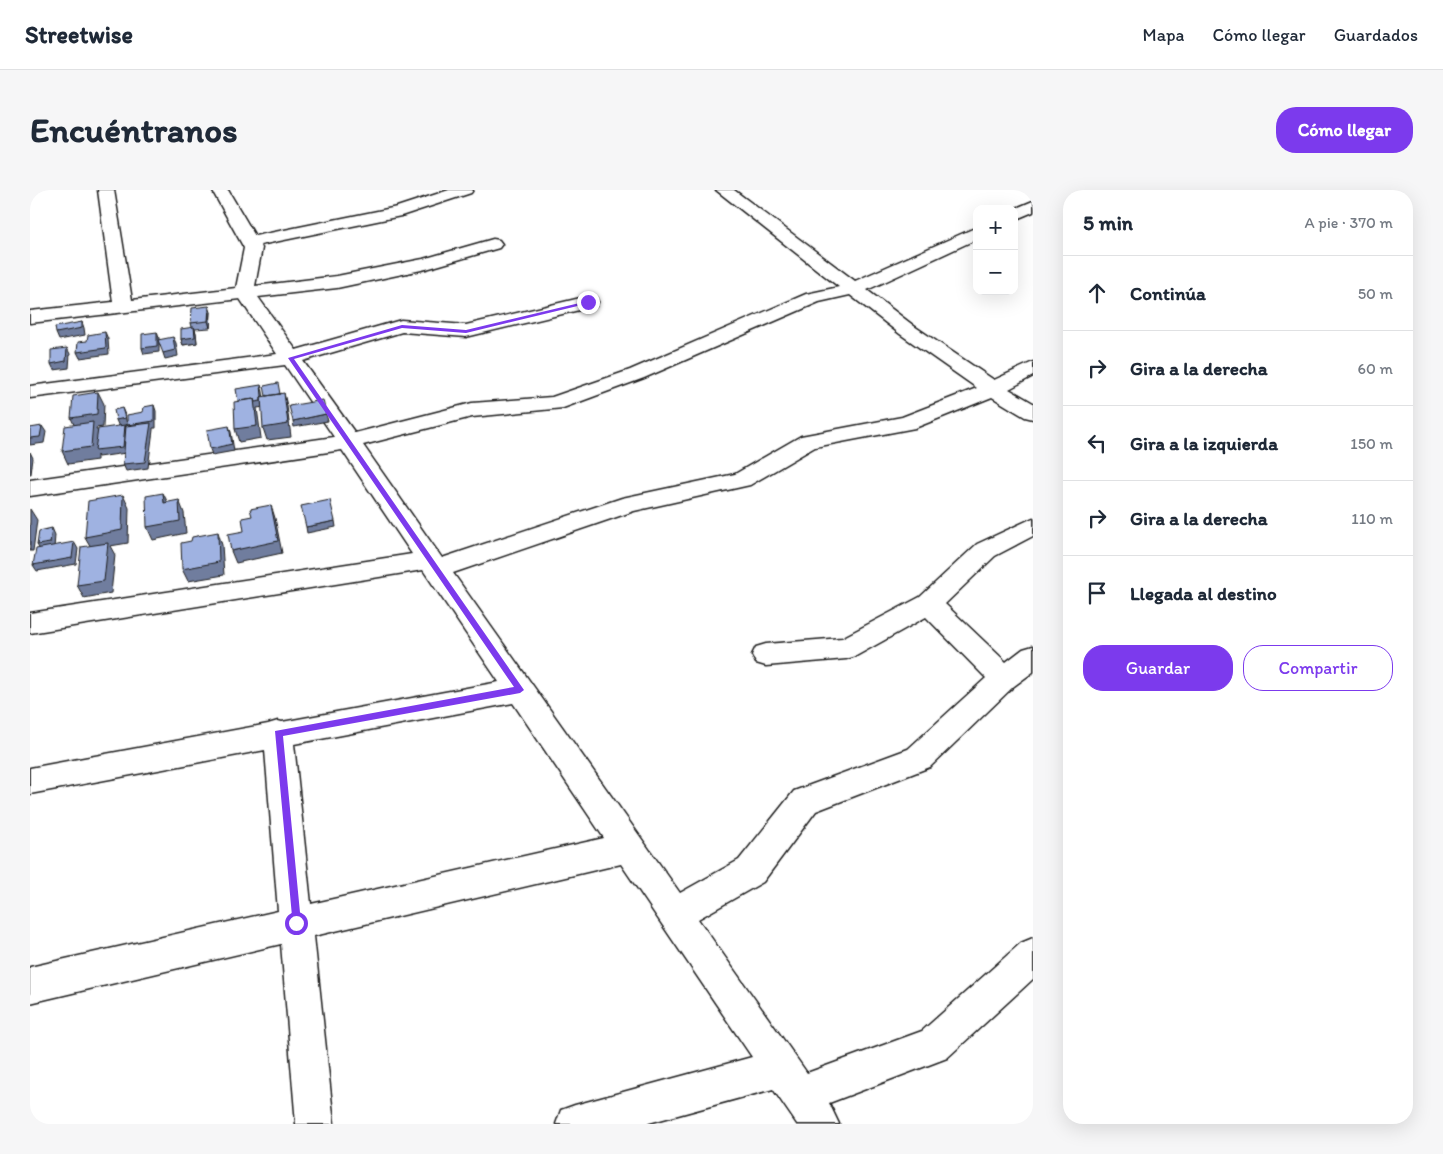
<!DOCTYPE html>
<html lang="es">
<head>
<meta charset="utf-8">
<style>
	:root { --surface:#fff; --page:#f6f6f7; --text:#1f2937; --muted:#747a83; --line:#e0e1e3; --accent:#7c3aed }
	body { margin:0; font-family:Itim,sans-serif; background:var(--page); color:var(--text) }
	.controls { position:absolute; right:15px; top:15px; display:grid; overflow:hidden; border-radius:10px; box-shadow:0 5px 20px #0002 }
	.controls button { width:45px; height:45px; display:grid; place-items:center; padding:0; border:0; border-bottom:1px solid var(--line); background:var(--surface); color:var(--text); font:25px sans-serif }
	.stop { position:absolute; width:15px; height:15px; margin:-11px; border:4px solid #7c3aed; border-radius:50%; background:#fff }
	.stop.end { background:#7c3aed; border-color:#fff; box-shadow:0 1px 5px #0008 }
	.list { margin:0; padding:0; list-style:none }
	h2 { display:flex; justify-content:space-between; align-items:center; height:65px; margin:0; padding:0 20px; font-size:21px }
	h2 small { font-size:16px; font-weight:400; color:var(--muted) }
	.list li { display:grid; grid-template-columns:32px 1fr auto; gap:15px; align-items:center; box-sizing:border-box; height:75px; padding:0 20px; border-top:1px solid var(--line) }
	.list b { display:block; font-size:19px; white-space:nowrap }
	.list em { font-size:16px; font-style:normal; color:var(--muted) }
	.actions { display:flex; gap:10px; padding:15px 20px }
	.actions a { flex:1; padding:11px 0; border:1px solid var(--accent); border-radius:20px; text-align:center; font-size:18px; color:var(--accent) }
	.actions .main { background:var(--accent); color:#fff }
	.icon { flex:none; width:28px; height:28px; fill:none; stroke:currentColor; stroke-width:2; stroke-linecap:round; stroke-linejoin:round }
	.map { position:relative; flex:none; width:1003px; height:934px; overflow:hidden; border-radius:20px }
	header { display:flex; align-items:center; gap:30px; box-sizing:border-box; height:70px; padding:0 25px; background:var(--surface); border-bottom:1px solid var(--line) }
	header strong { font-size:24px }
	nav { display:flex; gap:28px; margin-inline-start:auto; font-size:18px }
	.intro { display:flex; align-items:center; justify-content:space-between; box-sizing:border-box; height:120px; padding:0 30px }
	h1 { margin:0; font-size:35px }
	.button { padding:12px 22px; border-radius:20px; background:var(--accent); color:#fff; font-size:18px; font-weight:700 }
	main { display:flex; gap:30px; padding:0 30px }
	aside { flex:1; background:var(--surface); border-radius:20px; box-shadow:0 5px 20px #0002 }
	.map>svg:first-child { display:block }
</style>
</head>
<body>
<header>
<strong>Streetwise</strong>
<nav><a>Mapa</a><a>Cómo llegar</a><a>Guardados</a></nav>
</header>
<div class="intro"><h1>Encuéntranos</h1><a class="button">Cómo llegar</a></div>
<main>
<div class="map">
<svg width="1003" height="934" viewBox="0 0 1003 934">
	<rect width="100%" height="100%" fill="#fff"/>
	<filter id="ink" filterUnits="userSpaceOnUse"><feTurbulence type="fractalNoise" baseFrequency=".02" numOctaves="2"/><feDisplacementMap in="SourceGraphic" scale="10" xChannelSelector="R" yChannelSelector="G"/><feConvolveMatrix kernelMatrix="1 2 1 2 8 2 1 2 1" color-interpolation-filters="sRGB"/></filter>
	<g filter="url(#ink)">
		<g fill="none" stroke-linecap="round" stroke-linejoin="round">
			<g stroke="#1c1c1c" stroke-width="3">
				<path id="street" d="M68 0H84L102 110 206 98 214 58 182 0H198L225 46 367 17 419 0H443L441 3 371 26 230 55 232 58 225 96 307 86 393 69 463 49 469 50 472 54 469 58 396 79 307 98 228 107 266 160 371 130 436 135 559 106 566 108 568 112 566 116 436 147 372 142 273 171 325 243 442 213 522 207 600 180 776 104 809 97 686 0H704L825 91 947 37V49L837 100 884 136 964 190 1003 172V186L979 199 1003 213V229L995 227 962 207 885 238 785 257 720 295 604 321 423 383 650 703 709 670 764 601 878 559 956 488 896 427 826 466 816 469 736 476 726 473 722 465 726 457 736 454 812 448 890 407 947 354 1003 328V346L965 366 915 414 976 472 993 459 1003 456V482L984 496 900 577 786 621 733 692 668 729 777 883 892 841 991 753 1003 748V789L917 868 799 913 809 934H767L743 899 615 934H526L531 920 545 915 722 867 591 674 284 746 304 934H266L251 754 0 813V777L248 721 235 560 0 604V578L238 534 248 531 252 532 469 492 393 380 0 443V423L382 364 312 260 0 306V290L304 247 255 175 0 208V196L247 164 210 109 0 133V121L83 112ZM820 105 870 144 947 198 872 227 771 246 705 284 592 308 412 368 333 255 442 227 533 218 614 188 789 112ZM483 513 574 648 281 714 264 554Z
					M1003 11V22L984 30V19Z"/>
			</g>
			<use href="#street" fill="#fff" fill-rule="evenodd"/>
		</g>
		<path fill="#8999c2" stroke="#1c1c1c" d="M181 122 180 138 165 139 166 143 167 153 153 155 151 149 162 137 161 133Z"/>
		<path fill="#6f7d9e" stroke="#1c1c1c" d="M179 116 181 122 180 138 178 131Z
			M52 132 54 138 55 145 29 150 26 143Z
			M164 137 166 143 167 153 153 155 151 149Z
			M75 142 78 149 79 164 50 168 47 162Z
			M127 142 129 148V162L114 164 112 158Z
			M143 147 146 153 148 166 135 169 133 163Z
			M37 158 40 164 39 178 24 180 21 174Z
			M231 195 233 202 235 217 227 218 231 248 209 252 205 239Z
			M68 202 74 214 73 237 66 238 69 245 89 237 86 230 92 218 95 225 97 235H95L97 242 96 263 68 267 67 265V270L38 274 32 261 47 241 41 228Z
			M254 203 257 216 261 247 237 250 233 238Z
			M124 215 126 221V238H123V240L118 278 96 281 93 274 99 242 97 235Z
			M296 224 298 231 264 237 263 231Z
			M12 236 16 242 14 253 0 255V248Z
			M199 236 201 242 204 261 182 265 180 259Z
			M0 262 3 268 1 284H0Z
			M133 303 139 315 134 313Z
			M93 305 99 318 98 353 80 356 85 365 81 403 54 408 47 395 62 359 55 347Z
			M149 310 154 323 156 343 123 350 117 337Z
			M241 315 245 328 252 363 206 373 201 361Z
			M0 319 7 330 3 361H0Z
			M305 331 306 337 277 343 276 337Z
			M22 338 25 345 24 359 11 361 7 355Z
			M188 342 192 355 194 385 158 391 152 379Z
			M44 352 48 359 46 374 7 381 3 375Z"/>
		<path fill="#9fb2e1" stroke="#1c1c1c" d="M179 116 178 131 161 133 162 118Z
			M52 132V138L26 143 25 137Z
			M164 137 165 147 151 149V139Z
			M75 142 76 158 47 162 48 152 57 151 58 145Z
			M127 142V156L112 158V144Z
			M143 147 145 160 133 163 128 150Z
			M37 158 36 171 21 174V160Z
			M248 193 250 204 236 206 234 196Z
			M231 195 232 206 231 207V211L225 212 224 209 208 211 206 199Z
			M68 202 67 224 41 228 43 206Z
			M254 203 258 234 233 238 231 207Z
			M224 209 227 236 205 239 204 212Z
			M293 210 296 224 263 231 259 216Z
			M124 215V231L97 235V225L113 222 114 217Z
			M92 218 95 228 86 230 84 220Z
			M63 232 61 257 32 261 35 236Z
			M121 233 115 272 93 274 96 236Z
			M95 235 93 257 65 260 68 239Z
			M12 236 10 247 0 248V238Z
			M199 236 202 254 180 259 177 240Z
			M133 303 134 313 149 310 150 331 117 337 116 306Z
			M93 305 92 340 55 347 58 311Z
			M300 310 305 331 276 337 271 316Z
			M241 315 248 351 201 361 198 344 214 341 212 328 222 326 220 319Z
			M22 338 20 353 7 355 9 341Z
			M188 342 189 372 152 379 151 353 161 351 162 347Z
			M44 352 42 368 3 375 6 359Z
			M78 353 74 391 47 395 51 357Z"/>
	</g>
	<path fill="#7c3aed" d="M558 111 560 113 436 143 372 138 264 169 494 500 490 503 253 546 271 733 270 737H263L245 541 484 497 258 168 372 135 436 140Z"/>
</svg>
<div class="controls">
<button>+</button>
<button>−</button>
</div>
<div class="stop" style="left:266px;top:733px"></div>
<div class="stop end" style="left:558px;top:112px"></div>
</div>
<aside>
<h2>5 min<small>A pie · 370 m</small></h2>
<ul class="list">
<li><svg class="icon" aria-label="ahead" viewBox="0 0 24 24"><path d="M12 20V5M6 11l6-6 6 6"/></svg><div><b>Continúa</b></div><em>50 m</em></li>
<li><svg class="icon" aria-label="right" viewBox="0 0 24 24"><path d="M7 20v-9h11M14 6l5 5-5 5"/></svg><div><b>Gira a la derecha</b></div><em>60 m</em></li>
<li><svg class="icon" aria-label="left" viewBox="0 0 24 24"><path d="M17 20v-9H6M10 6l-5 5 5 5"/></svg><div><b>Gira a la izquierda</b></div><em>150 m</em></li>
<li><svg class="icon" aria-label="right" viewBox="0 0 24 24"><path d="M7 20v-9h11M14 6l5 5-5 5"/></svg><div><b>Gira a la derecha</b></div><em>110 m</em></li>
<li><svg class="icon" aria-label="arrive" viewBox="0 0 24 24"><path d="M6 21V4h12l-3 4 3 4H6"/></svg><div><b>Llegada al destino</b></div></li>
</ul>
<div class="actions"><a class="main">Guardar</a><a>Compartir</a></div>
</aside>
</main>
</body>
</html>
